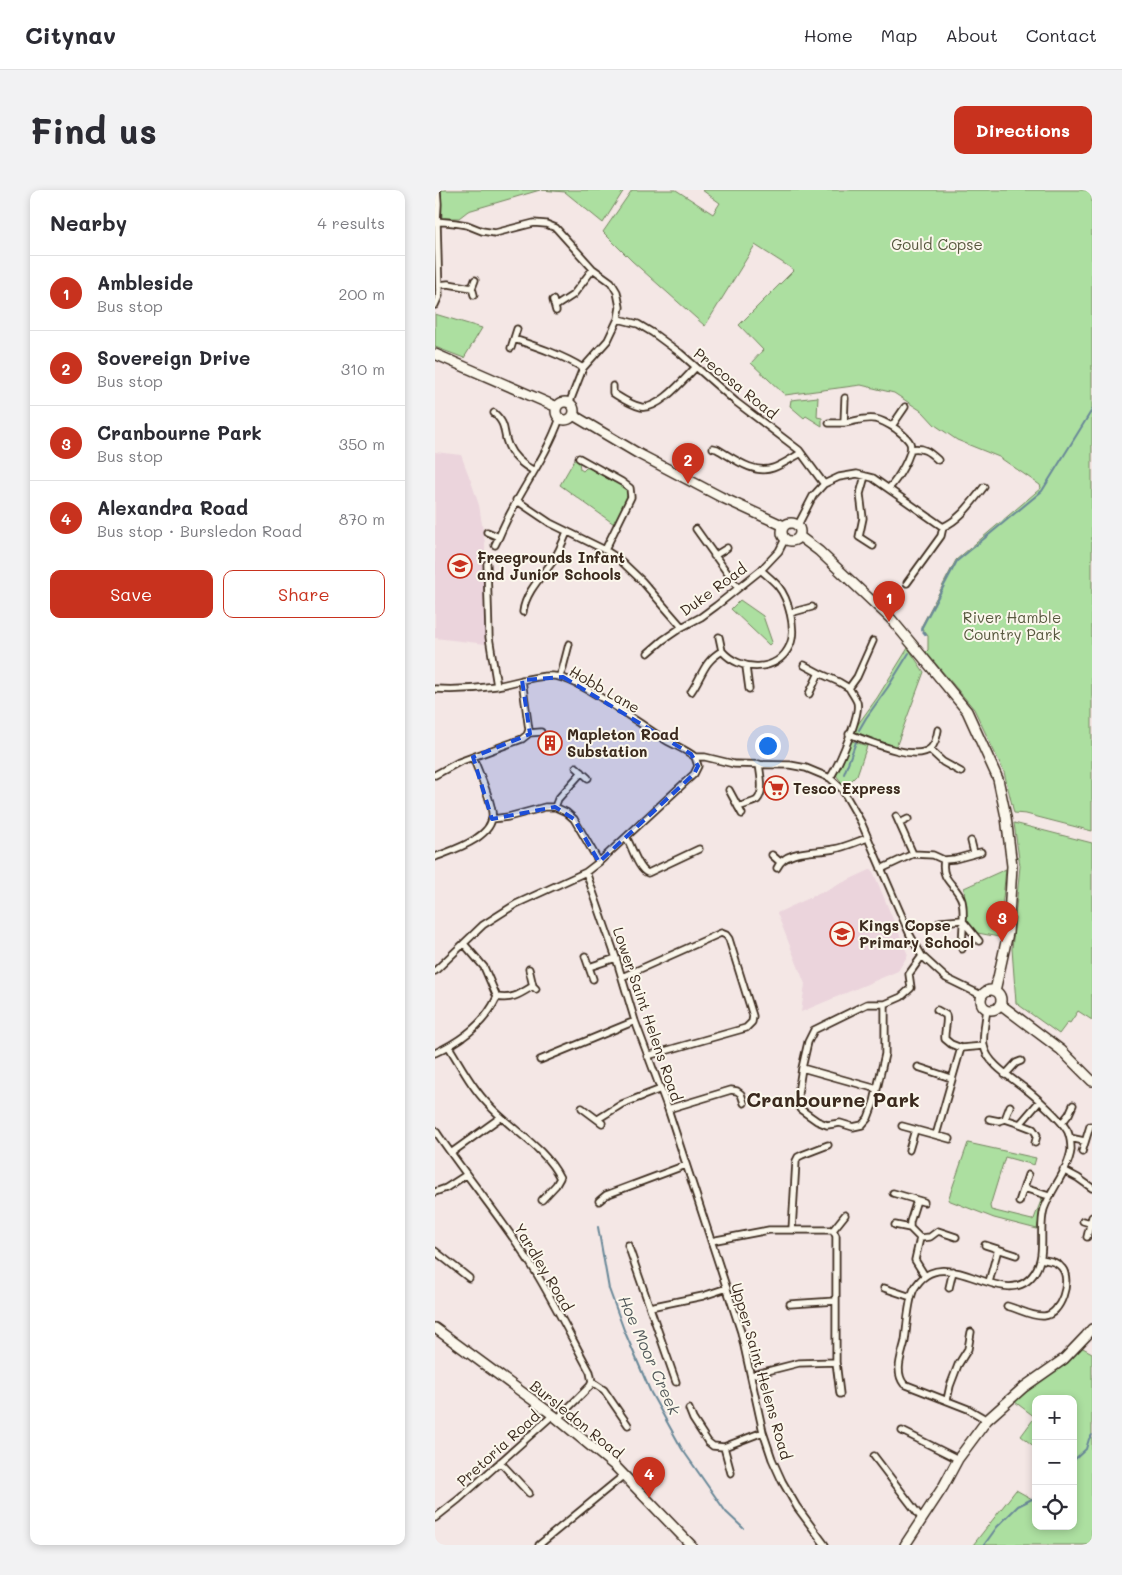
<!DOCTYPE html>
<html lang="en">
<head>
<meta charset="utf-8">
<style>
	:root { --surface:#fff; --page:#f2f2f3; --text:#2b2b33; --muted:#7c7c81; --line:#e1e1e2; --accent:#c8321e }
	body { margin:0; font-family:Mali,sans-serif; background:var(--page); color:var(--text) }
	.controls { position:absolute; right:15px; bottom:15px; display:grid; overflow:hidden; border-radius:10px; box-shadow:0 2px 8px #0003 }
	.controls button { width:45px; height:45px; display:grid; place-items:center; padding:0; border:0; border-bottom:1px solid var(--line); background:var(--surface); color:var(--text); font:25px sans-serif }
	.you { position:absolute; left:332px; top:555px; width:18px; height:18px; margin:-12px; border:4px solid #fff; border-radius:50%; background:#1a73e8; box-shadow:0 0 0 8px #1a73e833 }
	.badge { display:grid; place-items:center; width:32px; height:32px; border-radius:50%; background:var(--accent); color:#fff; font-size:16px; font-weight:700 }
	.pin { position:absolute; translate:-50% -41px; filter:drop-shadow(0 1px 2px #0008) }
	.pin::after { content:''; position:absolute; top:26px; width:18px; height:15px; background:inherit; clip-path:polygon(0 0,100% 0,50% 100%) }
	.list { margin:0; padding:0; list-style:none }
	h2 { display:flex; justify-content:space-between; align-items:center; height:65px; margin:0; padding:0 20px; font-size:21px }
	h2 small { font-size:16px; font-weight:400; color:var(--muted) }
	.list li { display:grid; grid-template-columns:32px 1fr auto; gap:15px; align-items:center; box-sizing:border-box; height:75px; padding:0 20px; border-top:1px solid var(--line) }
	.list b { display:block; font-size:19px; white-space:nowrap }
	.list p { margin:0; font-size:16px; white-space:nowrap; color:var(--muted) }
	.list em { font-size:16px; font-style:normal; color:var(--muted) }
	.actions { display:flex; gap:10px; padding:15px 20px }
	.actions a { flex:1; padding:11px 0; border:1px solid var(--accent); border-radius:10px; text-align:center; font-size:18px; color:var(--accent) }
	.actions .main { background:var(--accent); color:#fff }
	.icon { flex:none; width:28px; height:28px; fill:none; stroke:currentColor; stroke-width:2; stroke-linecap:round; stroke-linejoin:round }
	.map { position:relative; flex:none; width:657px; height:1355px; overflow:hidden; border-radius:10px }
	header { display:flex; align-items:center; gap:30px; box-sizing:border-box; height:70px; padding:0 25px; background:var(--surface); border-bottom:1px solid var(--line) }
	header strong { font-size:24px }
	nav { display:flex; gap:28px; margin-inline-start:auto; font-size:18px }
	.intro { display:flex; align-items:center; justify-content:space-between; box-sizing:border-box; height:120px; padding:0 30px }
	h1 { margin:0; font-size:35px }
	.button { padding:12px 22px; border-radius:10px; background:var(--accent); color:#fff; font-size:18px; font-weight:700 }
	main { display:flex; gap:30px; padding:0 30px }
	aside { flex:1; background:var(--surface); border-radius:10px; box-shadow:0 2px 8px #0003 }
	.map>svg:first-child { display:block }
</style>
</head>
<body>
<header>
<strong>Citynav</strong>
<nav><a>Home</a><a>Map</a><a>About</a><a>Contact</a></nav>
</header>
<div class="intro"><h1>Find us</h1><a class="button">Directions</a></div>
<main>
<aside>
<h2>Nearby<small>4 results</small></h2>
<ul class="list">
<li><span class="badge">1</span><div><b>Ambleside</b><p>Bus stop</p></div><em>200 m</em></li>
<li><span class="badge">2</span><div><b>Sovereign Drive</b><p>Bus stop</p></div><em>310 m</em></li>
<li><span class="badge">3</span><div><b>Cranbourne Park</b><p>Bus stop</p></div><em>350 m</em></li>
<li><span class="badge">4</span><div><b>Alexandra Road</b><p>Bus stop · Bursledon Road</p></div><em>870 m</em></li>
</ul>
<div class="actions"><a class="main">Save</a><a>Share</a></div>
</aside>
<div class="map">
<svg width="657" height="1355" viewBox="0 0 657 1355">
	<rect width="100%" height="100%" fill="#f4e7e5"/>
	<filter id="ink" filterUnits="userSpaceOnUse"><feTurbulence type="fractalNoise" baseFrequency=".02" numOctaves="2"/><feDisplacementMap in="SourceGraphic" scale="10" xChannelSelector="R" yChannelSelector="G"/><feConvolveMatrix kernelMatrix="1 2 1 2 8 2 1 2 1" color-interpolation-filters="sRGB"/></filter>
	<g filter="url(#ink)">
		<path fill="#ebd4dc" d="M0 262 26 265 37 294 44 315 50 353 51 454 0 448Z
			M437 679 473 765 463 781 366 822 370 794 342 723Z"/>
		<path fill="#acdfa0" stroke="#74845f" d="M6 0H105L33 21 24 28H7Z
			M106 0H189L168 33 130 2Z
			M197 0H241L278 24 285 13 267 0H657V641L591 624 579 623 569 582 539 519 491 462 493 460V446L486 437 521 370 606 298 605 295 564 267 522 250 500 235 488 222 459 203 426 195 350 205 316 173 328 160 304 135 359 80 320 55 270 136 197 71 168 42Z
			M0 124 47 138 29 168 0 157Z
			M383 207 382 227 387 228V236L371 226 369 228 355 216 356 210Z
			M140 269 144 272 145 279 148 281 151 278 156 277 157 280 179 292H182L192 300 194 306 179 334 125 295Z
			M305 410 328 426 337 452 334 455 296 419Z
			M473 458 489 482 461 557 418 541 442 508Z
			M414 550 432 556 422 585 410 597 401 585Z
			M579 633 657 653V830L643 821 635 833 633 832 624 844 581 813 577 759 585 676Z
			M571 679 564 747 532 741 529 698Z
			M533 953 601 968 599 975 570 967 555 1016 556 1020 597 1030 599 1029 607 1008 608 1013 602 1039 559 1028 513 1010Z
			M646 1157 657 1163V1355H538L581 1300 599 1310 601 1309V1336H638V1209H601V1258L586 1246 600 1227 580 1212 592 1200 630 1172Z"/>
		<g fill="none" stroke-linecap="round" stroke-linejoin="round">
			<path stroke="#698898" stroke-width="2" d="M491 445 486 439 522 371 607 301 657 220
				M424 540 431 528 453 497 474 463
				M409 584 421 552
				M163 1037 174 1099 189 1140 216 1203 247 1259 291 1322 308 1338
				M638 1271 651 1259 654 1249 657 1245
				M549 1355 562 1337 583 1316 601 1307"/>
			<g stroke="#3b2a1e" stroke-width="9">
				<path id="street" d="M0 31 20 33 32 35 47 41 60 43 99 33 111 34 121 38 158 79 176 92 182 102 185 117 183 129 173 150 148 178 134 214
					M4 95 13 94 37 98
					M39 105 37 98 40 90
					M118 110 121 121
					M0 115 4 106 2 31 3 14 2 0
					M121 116 138 105 158 79
					M183 129 203 134 218 143 245 163 301 212 364 260 389 294
					M79 149C103 157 127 165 148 178
					M76 158 82 139
					M178 196V203C186 208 196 215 206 217 224 220 249 189 261 177
					M410 208 409 233C419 232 429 227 440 229 447 230 455 235 461 239 466 243 472 247 475 253 479 263 462 290 454 298
					M59 223C73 236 67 241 73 255 78 267 88 275 99 281
					M394 233H409
					M457 236 470 217
					M278 258 282 259C298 268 319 285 338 278 347 275 357 268 366 263
					M476 259C489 257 494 262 503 270
					M144 268 187 292 195 298 196 307 170 360
					M430 286 425 304 428 328 424 347 438 356
					M81 310 115 333 170 360 184 369 207 391 247 437
					M363 335 378 306 389 294 404 287 422 284 438 288 508 337C526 329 536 313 549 297
					M261 339 303 398
					M52 342 64 347C81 305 110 271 125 228
					M60 355 64 347
					M279 366 292 358
					M52 374 54 447 62 496
					M472 393 506 346 508 337
					M88 422C90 403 107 386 118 371 124 362 128 352 132 342
					M355 423 377 417
					M284 447 287 461
					M213 463 228 450 247 437 266 427 281 416 326 380 344 361 350 349
					M369 475 384 483
					M311 477 314 499
					M124 487 127 481 134 454
					M0 499C20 500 41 499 61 496 80 493 99 485 118 486 143 487 203 533 227 548 238 555 250 559 260 567
					M256 502C268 485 268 472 287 461 305 482 343 483 355 455 362 439 353 408 343 396 338 390 331 385 326 380
					M374 504 384 483 404 492 414 498
					M94 543 106 542
					M414 544C431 550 481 573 496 558 500 554 502 546 503 540
					M495 560 508 572 526 582
					M260 567H270L299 574 355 575 371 578 395 588 407 599 426 632 475 745 487 766 511 788 548 806
					M141 577 153 588
					M0 585 24 572 87 549 92 545 94 540 87 490
					M395 588C403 576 426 525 422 512 420 507 416 502 414 498L422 487 438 451
					M294 600 307 624
					M120 617 123 609 147 582
					M303 617C308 615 317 613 322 610 330 602 325 584 324 574
					M461 626 478 664
					M57 629 73 627 110 617H120L131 622 139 629 164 672
					M465 633 473 629
					M191 647C197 656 203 680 213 683L264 659
					M536 651 539 663
					M337 665 345 672
					M0 667C18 660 61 647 57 622 55 605 44 584 38 567
					M509 670C505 692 522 694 527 711 530 723 527 746 527 759
					M342 678C350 659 381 663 399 659 410 657 421 652 432 648
					M446 679 478 664 498 665 509 670 520 669 546 662
					M151 682 181 768 200 831 233 919 306 1142 328 1242 337 1269 347 1291 362 1317 390 1355
					M505 732 527 730 544 751
					M150 766 158 789
					M154 777 181 768
					M94 779 98 796 101 799
					M0 781 48 735 81 714 151 682 164 672 259 584 263 576 260 567
					M187 787 286 743 291 745 294 749 318 826 317 832 311 838 212 866
					M62 807C77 810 85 804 98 796
					M450 814V864L439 912 433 928 427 935 418 937 405 933 392 935 382 931 365 919 363 903 367 878 373 852 379 840 432 814H450L466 807 476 798 474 784 487 766
					M552 818C551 829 547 846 549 856 552 873 575 887 588 897 599 905 627 930 633 942 635 947 636 955 636 960 633 981 616 999 609 1019 603 1040 612 1063 600 1082 571 1128 509 1046 479 1099 473 1111 472 1137 470 1151 467 1165 459 1181 469 1194L533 1219 552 1230
					M502 820 511 825C513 833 509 840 510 849L516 854 526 858
					M14 857C26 876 37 898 53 914 76 940 109 956 125 988L121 995 107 1010
					M0 863C26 851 50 834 62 807L49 777 30 755
					M105 870 200 831
					M483 877 516 888
					M367 878 442 899
					M570 885 581 873 586 871
					M147 918 167 933
					M233 919 296 900 302 901 306 904 309 913
					M163 929 187 914 226 899
					M554 929 564 931 570 929 585 934 598 939 602 945 600 953
					M570 929 575 916
					M627 933 634 924 638 915
					M585 934 604 912
					M467 936 515 949
					M0 940C32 988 70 1032 100 1081 120 1114 137 1149 155 1182L157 1192 155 1196 122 1229
					M501 945 526 858 549 856
					M635 948 649 951
					M474 960 480 940
					M647 962 655 936
					M16 963 66 927
					M628 980 643 988 657 998
					M589 998 614 1006
					M0 1002 11 998 31 985
					M458 1003 489 1012
					M482 1010 475 1032V1038L485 1048 480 1070 490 1086
					M164 1011 171 1005 251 975
					M584 1012 593 985
					M648 1031 655 1033
					M460 1035 475 1038
					M357 1040 361 971 363 967 367 965 393 955
					M398 1040 401 1046V1172L405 1204
					M652 1047 657 1027
					M485 1048 495 1047 503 1041 521 1047
					M276 1051 334 1040H398L410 1025
					M193 1055 241 1192
					M550 1055 581 1065
					M0 1061 34 1088
					M554 1092 563 1059
					M449 1098 476 1107
					M514 1098 518 1081
					M355 1114 401 1111
					M572 1116C584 1119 597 1127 609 1126 626 1125 637 1090 627 1078 622 1071 614 1071 606 1069
					M215 1117 268 1106 292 1098
					M317 1185 364 1173 401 1172
					M157 1192 169 1200 193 1235
					M512 1210 515 1196 523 1175 533 1159 536 1142
					M254 1219 258 1229 273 1252 278 1256 289 1257 328 1242
					M467 1241 523 1269
					M289 1257 296 1283
					M439 1266 487 1329
					M65 1272 94 1303
					M0 1328 24 1309 118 1225
					M104 1355 189 1285"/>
			</g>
			<g stroke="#3b2a1e" stroke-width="12">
				<path id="secondary" d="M0 164 122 217
					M121 221a9 9 0 1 1 18 0a9 9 0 1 1-18 0Z
					M138 225 204 264 286 307 349 336
					M347 342a9 9 0 1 1 18 0a9 9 0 1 1-18 0Z
					M364 346 384 361 456 429 486 465 532 521 563 589 571 627 577 676 573 743 560 801
					M546 810a10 10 0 1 1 20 0a10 10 0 1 1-20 0Z
					M565 814 626 860 657 891
					M0 1138 118 1225 180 1276 256 1355
					M470 1355 508 1297 523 1269 552 1230 589 1197 629 1169 651 1146 657 1139"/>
			</g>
			<use href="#street" stroke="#fbf7ec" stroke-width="5.5"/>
			<use href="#secondary" stroke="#fbf7ec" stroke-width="9"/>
		</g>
	</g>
	<path fill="#1d4ed8" fill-opacity="0.2" stroke="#1d4ed8" stroke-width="4" stroke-dasharray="10 6" stroke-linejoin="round" d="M128 487 256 564 263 576 259 584 164 672 139 629 120 617 57 629 38 567 95 544 87 490Z"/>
	<defs>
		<g id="school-ring" transform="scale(1.25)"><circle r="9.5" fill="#fbf7ec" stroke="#c8321e" stroke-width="1.5"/><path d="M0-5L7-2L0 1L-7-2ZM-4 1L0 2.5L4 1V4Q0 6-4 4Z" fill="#c8321e"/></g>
		<g id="building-ring" transform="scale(1.25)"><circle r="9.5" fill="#fbf7ec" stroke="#c8321e" stroke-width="1.5"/><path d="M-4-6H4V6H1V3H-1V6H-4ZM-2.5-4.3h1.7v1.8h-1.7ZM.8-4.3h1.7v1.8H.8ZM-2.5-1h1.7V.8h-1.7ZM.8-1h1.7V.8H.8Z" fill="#c8321e"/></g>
		<g id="supermarket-ring" transform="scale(1.25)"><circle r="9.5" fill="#fbf7ec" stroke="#c8321e" stroke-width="1.5"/><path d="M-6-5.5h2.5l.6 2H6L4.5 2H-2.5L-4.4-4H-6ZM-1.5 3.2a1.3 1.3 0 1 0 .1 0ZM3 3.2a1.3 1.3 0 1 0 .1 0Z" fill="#c8321e"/></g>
	</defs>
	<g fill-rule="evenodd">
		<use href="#school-ring" x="25" y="376"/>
		<use href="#building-ring" x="115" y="553"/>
		<use href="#supermarket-ring" x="341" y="598"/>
		<use href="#school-ring" x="407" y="744"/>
	</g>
	<g text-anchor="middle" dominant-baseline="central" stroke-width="4" stroke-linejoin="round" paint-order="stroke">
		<g font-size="15" fill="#57573e" stroke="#fbf7ec">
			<text x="502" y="54">Gould Copse</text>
			<text x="577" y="427">River Hamble<tspan x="577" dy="17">Country Park</tspan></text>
		</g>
		<g font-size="15" fill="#3b2a1e" stroke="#fbf7ec">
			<text transform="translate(301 193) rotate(39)">Precosa Road</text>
			<text transform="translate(278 399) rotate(-36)">Duke Road</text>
			<text transform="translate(170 499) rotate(30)">Hobb Lane</text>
			<text transform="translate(213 824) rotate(71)">Lower Saint Helens Road</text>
			<text transform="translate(109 1077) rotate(59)">Yardley Road</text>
			<text transform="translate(327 1181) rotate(74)">Upper Saint Helens Road</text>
			<text transform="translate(142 1229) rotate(39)">Bursledon Road</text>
			<text transform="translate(63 1258) rotate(-42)">Pretoria Road</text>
		</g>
		<g font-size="15" font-weight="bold" fill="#3b2a1e" stroke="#fbf7ec" text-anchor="start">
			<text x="42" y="367">Freegrounds Infant<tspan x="42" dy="17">and Junior Schools</tspan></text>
			<text x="132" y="544">Mapleton Road<tspan x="132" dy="17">Substation</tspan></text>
			<text x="358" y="598">Tesco Express</text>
			<text x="424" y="735">Kings Copse<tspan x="424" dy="17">Primary School</tspan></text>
		</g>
		<g font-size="16" font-style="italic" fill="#52595b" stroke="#fbf7ec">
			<text transform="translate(215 1165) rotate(66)">Hoe Moor Creek</text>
		</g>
		<g font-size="20" font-weight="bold" fill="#3b2a1e" stroke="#fbf7ec">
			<text x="398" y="909">Cranbourne Park</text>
		</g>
	</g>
</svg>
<div class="controls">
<button>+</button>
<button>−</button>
<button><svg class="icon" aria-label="locate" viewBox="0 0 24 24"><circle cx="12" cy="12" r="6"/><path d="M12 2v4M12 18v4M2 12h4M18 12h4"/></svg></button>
</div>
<div class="you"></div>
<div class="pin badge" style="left:454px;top:432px">1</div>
<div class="pin badge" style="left:253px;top:294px">2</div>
<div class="pin badge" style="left:567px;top:752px">3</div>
<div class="pin badge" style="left:214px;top:1308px">4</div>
</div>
</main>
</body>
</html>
